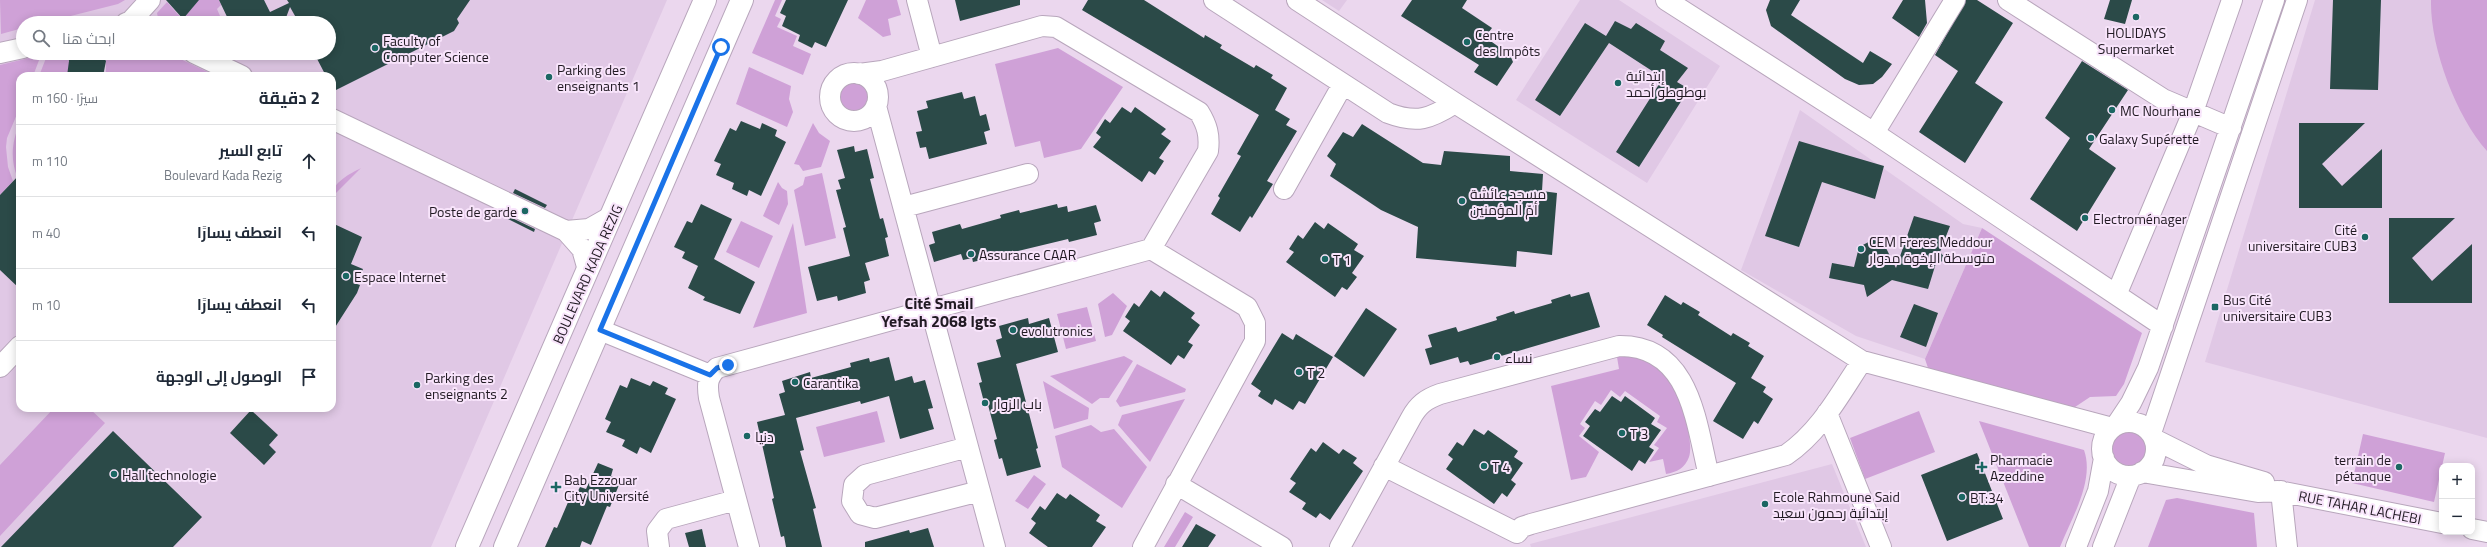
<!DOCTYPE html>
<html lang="ar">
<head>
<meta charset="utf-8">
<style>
	:root { --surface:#fff; --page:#f6f6f7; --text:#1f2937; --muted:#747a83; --line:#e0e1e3 }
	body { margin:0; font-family:"Titillium Web",Cairo,sans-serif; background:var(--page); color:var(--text); direction:rtl }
	.controls { position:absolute; right:12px; bottom:12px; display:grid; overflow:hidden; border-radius:8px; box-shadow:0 2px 10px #0003 }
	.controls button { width:36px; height:36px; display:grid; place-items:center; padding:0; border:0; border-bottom:1px solid var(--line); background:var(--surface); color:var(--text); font:20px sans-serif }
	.stop { position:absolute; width:12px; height:12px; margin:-9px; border:3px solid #1a73e8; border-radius:50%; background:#fff }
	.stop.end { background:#1a73e8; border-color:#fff; box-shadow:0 1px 4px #0008 }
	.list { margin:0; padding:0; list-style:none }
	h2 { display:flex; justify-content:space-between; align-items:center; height:52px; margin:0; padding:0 16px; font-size:17px }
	h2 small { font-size:13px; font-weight:400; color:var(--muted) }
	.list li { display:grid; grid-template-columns:26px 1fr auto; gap:12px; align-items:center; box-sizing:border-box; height:72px; padding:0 16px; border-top:1px solid var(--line) }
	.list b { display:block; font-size:15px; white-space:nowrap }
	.list p { margin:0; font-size:13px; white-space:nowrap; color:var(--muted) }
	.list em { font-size:13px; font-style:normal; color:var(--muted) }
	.icon { flex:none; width:22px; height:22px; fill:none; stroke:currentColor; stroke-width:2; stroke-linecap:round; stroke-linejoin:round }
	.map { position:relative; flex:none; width:2487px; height:547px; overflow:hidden; direction:ltr }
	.search { position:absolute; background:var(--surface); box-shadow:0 2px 10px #0003; left:16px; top:16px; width:320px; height:44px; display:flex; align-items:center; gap:10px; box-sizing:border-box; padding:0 14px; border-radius:22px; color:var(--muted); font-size:15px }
	.panel { position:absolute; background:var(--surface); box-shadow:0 2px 10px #0003; left:16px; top:72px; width:320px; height:340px; border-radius:12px; direction:rtl }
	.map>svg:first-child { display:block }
</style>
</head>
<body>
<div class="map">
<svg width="2487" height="547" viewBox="0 0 2487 547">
	<rect width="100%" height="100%" fill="#ebd7ee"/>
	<path fill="#e0c8e5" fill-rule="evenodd" d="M0 0H667L431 547H0ZM23 23H329V53H23ZM20 76H332V408H20Z
		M1322 0H1347L1339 11Z
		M1580 0H1619L1720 66 1647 183 1516 100Z
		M2315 0H2487V438L2205 362Z
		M1800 110 1963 224 1982 228 1925 359 1856 336 1741 270Z
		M1832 464 1866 547H1531L1530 544Z"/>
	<path fill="#cfa1d7" d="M0 0H125L118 4 43 23H23V28L1 34Z
		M186 0H219L221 5 217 9 223 23H159L157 13 167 2 182 19 193 7Z
		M775 0H782L775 16 781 19 777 27 797 36 793 46 811 54 803 75 752 53Z
		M866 0H897L901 15 888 19 891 35 883 37 858 18Z
		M2431 0H2487V151C2456 116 2430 47 2431 0Z
		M1058 48 1123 87 1081 149 1044 158 1040 141 1015 147 995 64Z
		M48 53H67L72 76H39Z
		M100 53H168L216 76H106V61Z
		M41 55 33 76H20V107L7 138 6 147 8 167 13 181 0 195V65Z
		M749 67 791 86 789 99 793 112 787 127 736 104Z
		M839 97a15 15 0 1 1 30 0a15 15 0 1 1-30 0Z
		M20 122V174L17 177C10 157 12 142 20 122Z
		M813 123 819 133 830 141 821 167 803 171 799 165 794 164Z
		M361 168 332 197C332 182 350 174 361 168Z
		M822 173 836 238 805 246 794 190 803 185 805 177Z
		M778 182 782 188 787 191 788 204 779 225 763 216Z
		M741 221 773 236 759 268 726 252Z
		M793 223 807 313 753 328Z
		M1982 228 2142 333 2124 384 2116 396 2090 397 2072 409 1930 374 1925 359Z
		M1113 293 1127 306 1112 335 1105 337 1098 304Z
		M1087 307 1096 341 1066 349 1057 314Z
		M1124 356 1133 361 1109 398H1100L1092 404 1050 376Z
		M1617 357C1633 355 1653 360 1665 372 1678 386 1695 439 1689 457 1685 468 1677 472 1666 474L1663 459 1649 462 1659 448 1654 445 1667 428 1657 422 1660 416 1625 391 1620 397 1611 390 1601 405 1595 401 1580 424 1585 428 1579 436 1599 452 1586 477 1571 480 1551 386 1619 369Z
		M1137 364 1186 389 1185 392 1120 407 1116 401Z
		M1043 381 1089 408 1088 419 1054 429Z
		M1185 399 1150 462 1118 425 1122 415Z
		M54 408H89L105 423 0 536V465Z
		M877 411 885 442 824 457 816 427Z
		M1919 411 1935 452 1865 479 1850 438Z
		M1979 421 2084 450C2095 481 2071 519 2060 547H2029Z
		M1091 425 1101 432 1114 429 1147 467 1122 508 1062 467 1055 436Z
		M2110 448a20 20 0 1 1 40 0a20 20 0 1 1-40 0Z
		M2363 434 2445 453 2434 502 2352 483Z
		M1034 475 1046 484 1028 509 1015 501Z
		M2177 498 2254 513 2257 547H2148L2166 500Z
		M1185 512 1193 517 1175 547H1164Z"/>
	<path fill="#2b4a48" d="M166 0H199L183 19Z
		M219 0H264L270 12 289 3 287 0H470L457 19 459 23 454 31 332 92V76H326L314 53H329V23H299L290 7 284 23H230Z
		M786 0H848L826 47 815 42 812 48 798 41 800 35 782 26 786 16 780 13Z
		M955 0H1020V5L960 21Z
		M1088 0H1144L1204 38 1205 35 1222 45 1220 48 1254 68 1256 65 1273 75 1271 78 1287 88 1275 110 1290 119 1286 125 1297 131 1267 181 1273 184 1252 218 1250 216 1240 232 1211 214 1220 198 1218 196 1241 156 1237 154 1259 115 1082 10Z
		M1412 0H1467L1462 8 1492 28 1485 37 1510 55 1513 62 1497 86 1474 72 1479 65 1401 16Z
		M1770 0H1800L1791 15 1863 63 1870 51 1892 64 1882 77 1873 84 1859 85 1845 79 1771 26 1766 10Z
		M1903 0H1925L1927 23 1919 37 1892 18Z
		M1966 0H1977L2013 23 1975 83 2003 102 1965 163 1919 132 1958 71 1935 55Z
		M2110 0H2132L2125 24 2104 19Z
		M2333 0H2381L2378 90 2330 89Z
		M1615 21 1631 29 1636 23 1665 41 1660 50 1688 68 1677 82 1689 89 1639 167 1616 152 1663 78 1609 43 1560 116 1535 100 1585 23 1606 36Z
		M67 53H100L106 61 103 76H67L69 61Z
		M2082 61 2128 90 2089 149 2116 168 2077 231 2030 199 2070 138 2045 118Z
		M962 92 964 99 975 96 980 116 986 114 990 130 984 132 987 144 929 159 926 147 920 148 916 132 922 131 917 111 928 108 926 101Z
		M1122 107 1131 113 1135 107 1166 129 1161 134 1171 141 1159 158 1164 161 1155 175 1149 171 1142 182 1093 147 1101 137 1096 133 1105 119 1110 123Z
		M741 121 760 129 762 123 777 130 775 136 786 142 761 196 749 190 747 196 732 189 734 183 716 175 721 164 714 161 730 128 736 131Z
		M2299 123H2365L2322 164 2342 186 2382 149V208H2299Z
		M1362 124 1423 163 1441 165 1444 151 1510 156V171L1543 174 1542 191 1557 193 1552 255 1517 251 1516 267 1416 258 1418 227 1381 210 1330 176 1336 164 1327 156 1343 132 1353 137Z
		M1799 141 1884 166 1875 199 1822 182 1799 247 1765 236Z
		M854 146 855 152 867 149 874 178 870 179 880 219 883 218 888 237 885 238 889 256 865 263 870 280 864 282 866 293 838 301 837 296 817 301 808 267 850 256 843 228 846 227 836 190 841 189 838 180 845 178 837 150Z
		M20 174V289L0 270V195Z
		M515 189 547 205 545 208 513 193Z
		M701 204 732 219 714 259 755 282 740 314 703 300 705 297 688 288 698 266 682 258 685 252 674 247 687 221 692 223Z
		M1057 204 1058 208 1067 206 1068 212 1096 205 1101 221 1094 223 1097 235 1069 242 1068 239 973 262 972 258 963 260 961 254 934 262 929 245 935 243 932 232 960 224 962 229 1001 218 1000 215 1019 210 1020 213Z
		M504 214 535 229 534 232 502 216Z
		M1914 216 1950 226 1940 252 1947 260 1936 263 1928 289 1892 280 1867 297 1864 285 1829 278 1832 263 1854 267 1859 247 1880 236 1896 268Z
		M2389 218H2455L2412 258 2432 281 2472 244V303H2389Z
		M1315 222 1324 229 1328 223 1358 244 1354 250 1364 256 1352 273 1357 277 1347 290 1342 287 1335 297 1286 262 1294 252 1289 249 1298 235 1303 239Z
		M332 223 362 237 351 264 363 269 357 284 360 285 357 293 332 332Z
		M1151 290 1160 297 1164 291 1195 313 1191 318 1200 325 1188 342 1193 345 1184 359 1178 355 1171 365 1123 331 1130 321 1125 317 1134 303 1139 307Z
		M1589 292 1600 327 1470 365 1468 361 1460 363 1458 357 1430 365 1425 349 1432 347 1428 335 1456 327 1458 332 1497 320 1496 317 1514 311 1515 314 1552 303 1551 300 1570 294 1571 297Z
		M1665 295 1681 305 1683 302 1700 312 1698 315 1731 336 1733 333 1750 343 1748 346 1764 356 1751 378 1766 387 1763 392 1773 399 1758 424 1754 421 1743 439 1713 421 1736 383 1662 337 1663 335 1647 325Z
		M1914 304 1938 313 1926 347 1900 337Z
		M1366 308 1397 329 1364 377 1334 356Z
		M1028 318 1029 324 1049 318 1058 352 1016 364 1038 448 1036 449 1041 467 1007 476 1002 458 999 459 994 440 997 439 987 401 984 402 979 383 982 382 977 363 1001 357 996 340 1002 338 999 326Z
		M1282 333 1293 340 1296 334 1333 357 1305 404 1299 401 1293 410 1275 399 1272 405 1258 396 1261 391 1251 384Z
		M889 357 895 381 912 376 914 383 925 380 933 408 928 409 934 429 900 439 889 396 861 404 860 401 796 418 804 450 800 451 816 508 813 509 822 547H786L784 536 781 537 772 499 774 498 757 422 785 415 779 394 785 392 782 381 810 372 811 378 851 367 850 363 869 358 870 362Z
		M631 378 650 386 653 381 668 388 665 394 676 399 651 453 640 447 637 454 622 446 625 440 606 432 611 422 605 419 620 385 627 388Z
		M1612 396 1621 402 1625 396 1655 418 1651 424 1661 430 1649 447 1654 450 1645 464 1639 460 1632 471 1583 436 1590 426 1585 422 1595 409 1600 412Z
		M251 410 278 435 269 445 276 452 264 465 230 433Z
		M1474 429 1484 435 1488 430 1518 451 1514 457 1523 463 1511 480 1516 484 1507 497 1502 493 1494 504 1446 469 1453 459 1448 455 1457 442 1463 446Z
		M113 431 202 517 173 547H1Z
		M1323 442 1339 454 1343 449 1357 458 1353 463 1363 471 1330 520 1320 513 1316 518 1302 509 1306 503 1289 492 1296 483 1290 479 1311 448 1316 452Z
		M1977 453 2003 519 1947 541 1921 475Z
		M598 463 613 469 611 476 621 480 610 507 607 506 591 545 582 541 580 547H545L554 527 557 528 572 493 576 495 580 487 586 489Z
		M1057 493 1066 499 1070 494 1100 515 1096 521 1106 527 1092 547H1048L1029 533 1036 523 1031 519 1040 506 1045 510Z
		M1196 524 1216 535 1208 547H1182Z
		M928 528 934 547H865V542L909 530 910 533Z
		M702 529 706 547H689L685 533Z"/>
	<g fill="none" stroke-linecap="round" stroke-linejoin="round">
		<g stroke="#b8a6bc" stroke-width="22">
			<path id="minor" d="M917 0 932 57
				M1214 0 1388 113C1417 124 1430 119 1455 103
				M1297 0 1455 103 1862 361 2112 428
				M1666 0 1874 133 2163 326
				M2008 0 2163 99 2231 128
				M126 23 130 22 150 0
				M0 53 23 48
				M194 53 242 76
				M830 97a24 24 0 1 1 48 0a24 24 0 1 1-48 0Z
				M876 106 995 547
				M332 119 566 231 582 249 588 270
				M1874 133 1955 0
				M1284 189 1343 84
				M904 207 1028 174
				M566 231 589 229 612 216
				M2117 293 2193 112 2232 0
				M600 330 710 375
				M0 367 20 346
				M1827 413 1881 547
				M2102 449a27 27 0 1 1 54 0a27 27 0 1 1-54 0Z
				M2117 424 2131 403 2148 368 2274 0
				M2151 433 2297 0
				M2154 439 2206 465 2264 482
				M968 447 865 475 854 485 852 501 860 514 875 518 980 491
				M1384 466 1517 533 1522 527 1531 524 1786 455C1820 432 1840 394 1862 361
				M2142 472 2258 492 2278 491 2442 523
				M1176 484 1282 547
				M2281 491 2287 547
				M2472 529 2487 532
				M659 547 657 531 666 519 736 500
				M749 547 709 398C707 385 707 377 717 368L1151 249 1208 151C1210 135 1207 125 1199 112L1056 27 1042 26 882 71 859 74
				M1143 547 1255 341V323L1247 307 1151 249
				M1340 547 1411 418C1418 405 1426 399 1440 394L1619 346C1691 345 1696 424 1709 476
				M2076 547 2098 491 2104 458
				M2103 547 2131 476"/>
		</g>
		<g stroke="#b8a6bc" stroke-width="24">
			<path id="major" d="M467 547 705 0
				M505 547 742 0"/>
		</g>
		<use href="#minor" stroke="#fff" stroke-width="20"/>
		<use href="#major" stroke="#fff" stroke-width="22"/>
	</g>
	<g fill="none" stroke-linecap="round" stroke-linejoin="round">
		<path stroke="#1a73e8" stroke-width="5" d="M721 47 600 330 710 375 717 368 728 365"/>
	</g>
	<g fill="#1b6763" stroke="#f8e4fb" stroke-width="1.5">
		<circle cx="2136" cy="17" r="4"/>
		<circle cx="1467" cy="42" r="4"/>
		<circle cx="375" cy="48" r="4"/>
		<circle cx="549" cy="77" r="4"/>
		<circle cx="1618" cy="83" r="4"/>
		<circle cx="2112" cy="110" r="4"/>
		<circle cx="2091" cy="138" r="4"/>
		<circle cx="1462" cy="201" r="4"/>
		<circle cx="525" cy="211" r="4"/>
		<circle cx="2085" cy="218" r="4"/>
		<circle cx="2365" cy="237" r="4"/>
		<circle cx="1861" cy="249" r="4"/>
		<circle cx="971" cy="254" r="4"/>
		<circle cx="1325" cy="259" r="4"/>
		<circle cx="346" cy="276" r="4"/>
		<rect x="2211" y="303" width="8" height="8" rx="2"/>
		<circle cx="1013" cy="330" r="4"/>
		<circle cx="1497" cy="357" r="4"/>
		<circle cx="1299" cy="372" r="4"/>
		<circle cx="795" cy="382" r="4"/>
		<circle cx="417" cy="385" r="4"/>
		<circle cx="985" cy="403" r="4"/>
		<circle cx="1622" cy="433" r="4"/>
		<circle cx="747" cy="436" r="4"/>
		<circle cx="1484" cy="466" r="4"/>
		<path d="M1980 461h4v4h4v4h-4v4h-4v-4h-4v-4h4z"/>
		<circle cx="2399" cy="467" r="4"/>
		<circle cx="114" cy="474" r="4"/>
		<path d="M554 481h4v4h4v4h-4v4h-4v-4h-4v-4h4z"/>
		<circle cx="1962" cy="497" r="4"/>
		<circle cx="1765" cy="504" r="4"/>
	</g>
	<g text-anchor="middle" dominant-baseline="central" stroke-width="4" stroke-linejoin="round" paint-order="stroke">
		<g font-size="14" fill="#211a23" stroke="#f8e4fb" text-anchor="start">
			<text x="2136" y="32" text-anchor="middle">HOLIDAYS<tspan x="2136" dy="16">Supermarket</tspan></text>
			<text x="1475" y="34">Centre<tspan x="1475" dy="16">des Impôts</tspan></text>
			<text x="383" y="40">Faculty of<tspan x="383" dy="16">Computer Science</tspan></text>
			<text x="557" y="69">Parking des<tspan x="557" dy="16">enseignants 1</tspan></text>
			<text x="1626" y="75">إبتدائية<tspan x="1626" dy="16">بوطوطو أحمد</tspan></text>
			<text x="2120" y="110">MC Nourhane</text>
			<text x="2099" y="138">Galaxy Supérette</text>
			<text x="1470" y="193">مسجد عائشة<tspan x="1470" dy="16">أمّ المؤمنين</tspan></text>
			<text x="517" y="211" text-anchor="end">Poste de garde</text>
			<text x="2093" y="218">Electroménager</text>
			<text x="2357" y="229" text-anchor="end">Cité<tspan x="2357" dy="16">universitaire CUB3</tspan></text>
			<text x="1869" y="241">CEM Freres Meddour<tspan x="1869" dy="16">متوسطة الإخوة مدوار</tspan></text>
			<text x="979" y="254">Assurance CAAR</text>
			<text x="1333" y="259">T 1</text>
			<text x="354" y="276">Espace Internet</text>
			<text x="2223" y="299">Bus Cité<tspan x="2223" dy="16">universitaire CUB3</tspan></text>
			<text x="1021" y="330">evolutronics</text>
			<text x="1505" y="357">نساء</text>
			<text x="1307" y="372">T 2</text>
			<text x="425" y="377">Parking des<tspan x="425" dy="16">enseignants 2</tspan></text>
			<text x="803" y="382">Carantika</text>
			<text x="993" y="403">باب الزوار</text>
			<text x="1630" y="433">T 3</text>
			<text x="755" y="436">دنيا</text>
			<text x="1990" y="459">Pharmacie<tspan x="1990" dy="16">Azeddine</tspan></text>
			<text x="2391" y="459" text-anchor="end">terrain de<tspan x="2391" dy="16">pétanque</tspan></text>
			<text x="1492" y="466">T 4</text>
			<text x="122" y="474">Hall technologie</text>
			<text x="564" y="479">Bab Ezzouar<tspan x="564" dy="16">City Université</tspan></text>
			<text x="1773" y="496">Ecole Rahmoune Said<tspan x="1773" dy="16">إبتدائية رحمون سعيد</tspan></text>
			<text x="1970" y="497">BT:34</text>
		</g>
		<g font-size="14" fill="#211a23" stroke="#f8e4fb">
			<text transform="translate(587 274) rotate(-66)">BOULEVARD KADA REZIG</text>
			<text transform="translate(2360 507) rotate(11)">RUE TAHAR LACHEBI</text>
		</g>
		<g font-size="16" font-weight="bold" fill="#211a23" stroke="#f8e4fb">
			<text x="939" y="303">Cité Smail<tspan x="939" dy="18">Yefsah 2068 lgts</tspan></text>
		</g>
	</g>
</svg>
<div class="controls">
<button>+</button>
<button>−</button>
</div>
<div class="stop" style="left:721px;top:47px"></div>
<div class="stop end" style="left:728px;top:365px"></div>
<div class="search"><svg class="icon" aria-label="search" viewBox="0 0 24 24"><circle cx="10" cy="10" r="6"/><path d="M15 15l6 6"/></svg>ابحث هنا</div>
<section class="panel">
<h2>2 دقيقة<small>سيرًا · 160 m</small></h2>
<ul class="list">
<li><svg class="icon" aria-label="ahead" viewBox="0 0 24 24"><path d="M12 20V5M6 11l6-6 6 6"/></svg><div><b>تابع السير</b><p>Boulevard Kada Rezig</p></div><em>110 m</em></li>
<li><svg class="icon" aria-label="left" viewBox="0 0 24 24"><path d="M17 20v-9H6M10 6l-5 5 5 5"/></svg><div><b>انعطف يسارًا</b></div><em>40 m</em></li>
<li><svg class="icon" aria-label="left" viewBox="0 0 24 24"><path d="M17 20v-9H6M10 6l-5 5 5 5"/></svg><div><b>انعطف يسارًا</b></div><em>10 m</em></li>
<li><svg class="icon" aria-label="arrive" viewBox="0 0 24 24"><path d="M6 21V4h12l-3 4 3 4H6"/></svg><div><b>الوصول إلى الوجهة</b></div></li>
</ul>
</section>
</div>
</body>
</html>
